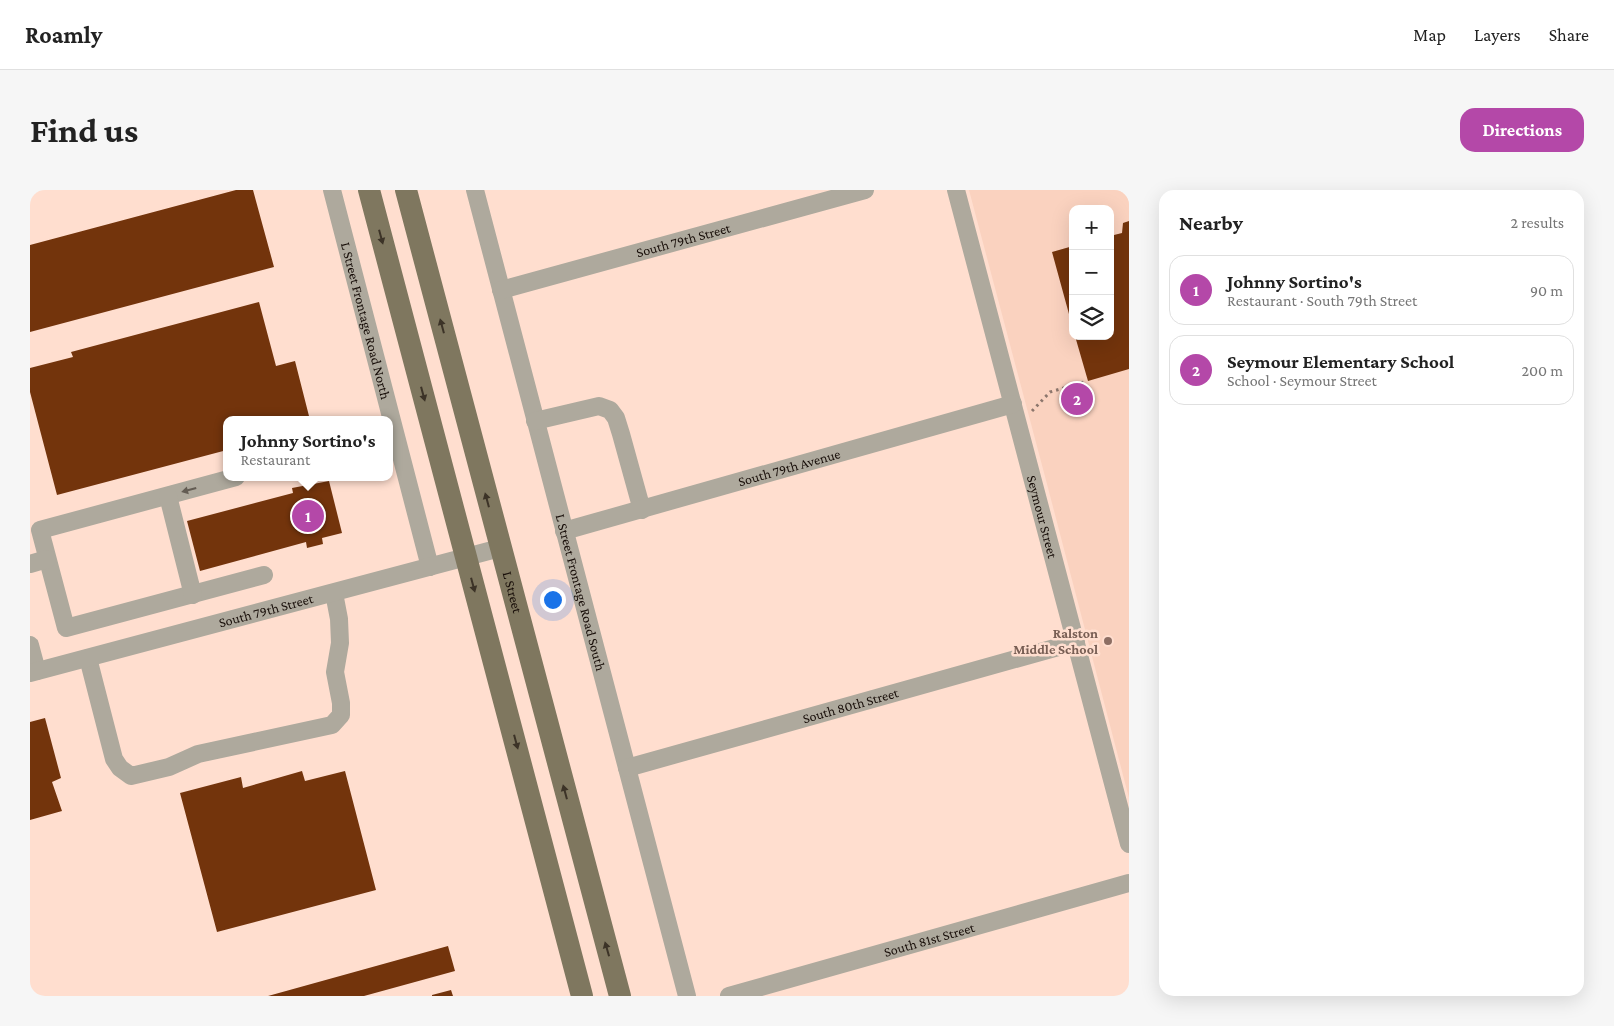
<!DOCTYPE html>
<html lang="en">
<head>
<meta charset="utf-8">
<style>
	:root { --surface:#fff; --page:#f6f6f6; --text:#222; --muted:#767676; --line:#e0e0e0; --accent:#b448a8 }
	body { margin:0; font-family:"Crimson Pro",serif; background:var(--page); color:var(--text) }
	.controls { position:absolute; right:15px; top:15px; display:grid; overflow:hidden; border-radius:10px; box-shadow:0 5px 20px #0002 }
	.controls button { width:45px; height:45px; display:grid; place-items:center; padding:0; border:0; border-bottom:1px solid var(--line); background:var(--surface); color:var(--text); font:25px sans-serif }
	.you { position:absolute; left:522px; top:409px; width:18px; height:18px; margin:-12px; border:4px solid #fff; border-radius:50%; background:#1a73e8; box-shadow:0 0 0 8px #1a73e833 }
	.badge { display:grid; place-items:center; width:32px; height:32px; border-radius:50%; background:var(--accent); color:#fff; font-size:16px; font-weight:700 }
	.pin { position:absolute; translate:-50% -50%; border:2px solid #fff; box-shadow:0 1px 5px #0006 }
	.popup { position:absolute; left:193px; top:226px; width:170px; height:65px; box-sizing:border-box; display:grid; place-content:center; border-radius:10px; background:var(--surface); filter:drop-shadow(0 1px 4px #0005); font-size:16px; white-space:nowrap; color:var(--muted) }
	.popup b { font-size:19px; color:var(--text) }
	.popup::after { content:''; position:absolute; left:50%; top:100%; margin-left:-10px; border:10px solid transparent; border-top-color:var(--surface) }
	.list { margin:0; padding:0; list-style:none }
	h2 { display:flex; justify-content:space-between; align-items:center; height:65px; margin:0; padding:0 20px; font-size:21px }
	h2 small { font-size:16px; font-weight:400; color:var(--muted) }
	.list li { display:grid; grid-template-columns:32px 1fr auto; gap:15px; align-items:center; box-sizing:border-box; height:70px; margin:0 10px 10px; padding:0 10px; border:1px solid var(--line); border-radius:15px }
	.list b { display:block; font-size:19px; white-space:nowrap }
	.list p { margin:0; font-size:16px; white-space:nowrap; color:var(--muted) }
	.list em { font-size:16px; font-style:normal; color:var(--muted) }
	.icon { flex:none; width:28px; height:28px; fill:none; stroke:currentColor; stroke-width:2; stroke-linecap:round; stroke-linejoin:round }
	.map { position:relative; flex:none; width:1099px; height:806px; overflow:hidden; border-radius:15px }
	header { display:flex; align-items:center; gap:30px; box-sizing:border-box; height:70px; padding:0 25px; background:var(--surface); border-bottom:1px solid var(--line) }
	header strong { font-size:24px }
	nav { display:flex; gap:28px; margin-inline-start:auto; font-size:18px }
	.intro { display:flex; align-items:center; justify-content:space-between; box-sizing:border-box; height:120px; padding:0 30px }
	h1 { margin:0; font-size:35px }
	.button { padding:12px 22px; border-radius:15px; background:var(--accent); color:#fff; font-size:18px; font-weight:700 }
	main { display:flex; gap:30px; padding:0 30px }
	aside { flex:1; background:var(--surface); border-radius:15px; box-shadow:0 5px 20px #0002 }
	.map>svg:first-child { display:block }
</style>
</head>
<body>
<header>
<strong>Roamly</strong>
<nav><a>Map</a><a>Layers</a><a>Share</a></nav>
</header>
<div class="intro"><h1>Find us</h1><a class="button">Directions</a></div>
<main>
<div class="map">
<svg width="1099" height="806" viewBox="0 0 1099 806">
	<rect width="100%" height="100%" fill="#ffdecf"/>
	<path fill="#fad2bf" fill-rule="evenodd" d="M939 0H1099V608L1017 294ZM1043 19H1080V146H1043Z"/>
	<path fill="#73340c" d="M206 0H223L244 77 0 142V55Z
		M1099 31V179L1058 191 1045 146H1080V46L1092 43 1093 33Z
		M1043 56V135H1042L1022 62Z
		M229 112 246 176 265 171 280 230H197V260L27 305 0 202V178L43 167 41 162Z
		M299 291 312 343 292 348 293 354 277 358 276 352 170 381 157 331 263 303 262 298Z
		M15 528 31 588 22 592 32 621 0 630V532Z
		M272 581 275 591 315 581 346 700 187 742 150 603 211 587 213 598Z
		M418 756 425 781 334 806H238Z
		M421 800 423 806H402V805Z"/>
	<g fill="none" stroke-linecap="round" stroke-linejoin="round">
		<path stroke="#8c766c" stroke-width="3" stroke-dasharray="2.5 4" stroke-linecap="butt" d="M1002 221 1020 202 1054 192"/>
		<g stroke="#aea99d" stroke-width="18">
			<path id="s1" d="M302 0 400 377"/>
			<path id="s2" d="M445 0 657 806"/>
			<path id="s3" d="M926 0 1099 654"/>
			<path id="s4" d="M471 100 835 0"/>
			<path d="M505 231 569 216 580 220 586 228 591 244 612 320"/>
			<path d="M206 287 10 340 36 438 234 385"/>
			<path d="M138 306 163 405"/>
			<path id="s5" d="M534 341 983 214"/>
			<path d="M0 374 17 369"/>
			<path d="M0 455 7 481"/>
			<path d="M58 468 84 569 90 578 101 586 139 577 168 564 302 535 311 525V513L305 482 310 453 309 429 304 403"/>
			<path id="s6" d="M0 483 470 358"/>
			<path id="s7" d="M597 578 1046 452"/>
			<path id="s8" d="M699 806 1099 693"/>
		</g>
		<g stroke="#7f775f" stroke-width="22">
			<path d="M339 0 552 806"/>
			<path id="s9" d="M376 0 590 806"/>
		</g>
	</g>
	<defs><path id="oneway-solid" d="M-6-.8H1V-3.2L6.5 0L1 3.2V.8H-6Z" transform="scale(1.25)"/></defs>
	<g fill="#3c3327">
		<use href="#oneway-solid" transform="translate(351 47) rotate(75)"/>
		<use href="#oneway-solid" transform="translate(412 136) rotate(-105)"/>
		<use href="#oneway-solid" transform="translate(393 204) rotate(75)"/>
		<use href="#oneway-solid" transform="translate(457 310) rotate(-105)"/>
		<use href="#oneway-solid" transform="translate(443 395) rotate(75)"/>
		<use href="#oneway-solid" transform="translate(486 552) rotate(75)"/>
		<use href="#oneway-solid" transform="translate(535 602) rotate(-105)"/>
		<use href="#oneway-solid" transform="translate(577 759) rotate(-106)"/>
	</g>
	<use fill="#635c53" href="#oneway-solid" transform="translate(159 300) rotate(165)"/>
	<circle fill="#8d6e63" stroke="#ffdecf" stroke-width="2" cx="1078" cy="451" r="5"/>
	<g text-anchor="middle" dominant-baseline="central" stroke-width="5" stroke-linejoin="round" paint-order="stroke">
		<g font-size="14" fill="#180e09" stroke="#ffdecf">
			<text stroke="none"><textPath href="#s4" startOffset="189">South 79th Street</textPath></text>
			<text stroke="none"><textPath href="#s1" startOffset="135">L Street Frontage Road North</textPath></text>
			<text stroke="none"><textPath href="#s5" startOffset="234">South 79th Avenue</textPath></text>
			<text stroke="none"><textPath href="#s3" startOffset="338">Seymour Street</textPath></text>
			<text stroke="none"><textPath href="#s9" startOffset="416">L Street</textPath></text>
			<text stroke="none"><textPath href="#s2" startOffset="416">L Street Frontage Road South</textPath></text>
			<text stroke="none"><textPath href="#s6" startOffset="244">South 79th Street</textPath></text>
			<text stroke="none"><textPath href="#s7" startOffset="232">South 80th Street</textPath></text>
			<text stroke="none"><textPath href="#s8" startOffset="208">South 81st Street</textPath></text>
		</g>
		<g font-size="14" font-weight="bold" fill="#785e54" stroke="#ffdecf" text-anchor="end">
			<text x="1068" y="443">Ralston<tspan x="1068" dy="16">Middle School</tspan></text>
		</g>
	</g>
</svg>
<div class="controls">
<button>+</button>
<button>−</button>
<button><svg class="icon" aria-label="layers" viewBox="0 0 24 24"><path d="M12 4l9 5-9 5-9-5zM3 14l9 5 9-5"/></svg></button>
</div>
<div class="you"></div>
<div class="pin badge" style="left:278px;top:326px">1</div>
<div class="popup"><b>Johnny Sortino's</b>Restaurant</div>
<div class="pin badge" style="left:1047px;top:209px">2</div>
</div>
<aside>
<h2>Nearby<small>2 results</small></h2>
<ul class="list">
<li><span class="badge">1</span><div><b>Johnny Sortino's</b><p>Restaurant · South 79th Street</p></div><em>90 m</em></li>
<li><span class="badge">2</span><div><b>Seymour Elementary School</b><p>School · Seymour Street</p></div><em>200 m</em></li>
</ul>
</aside>
</main>
</body>
</html>
